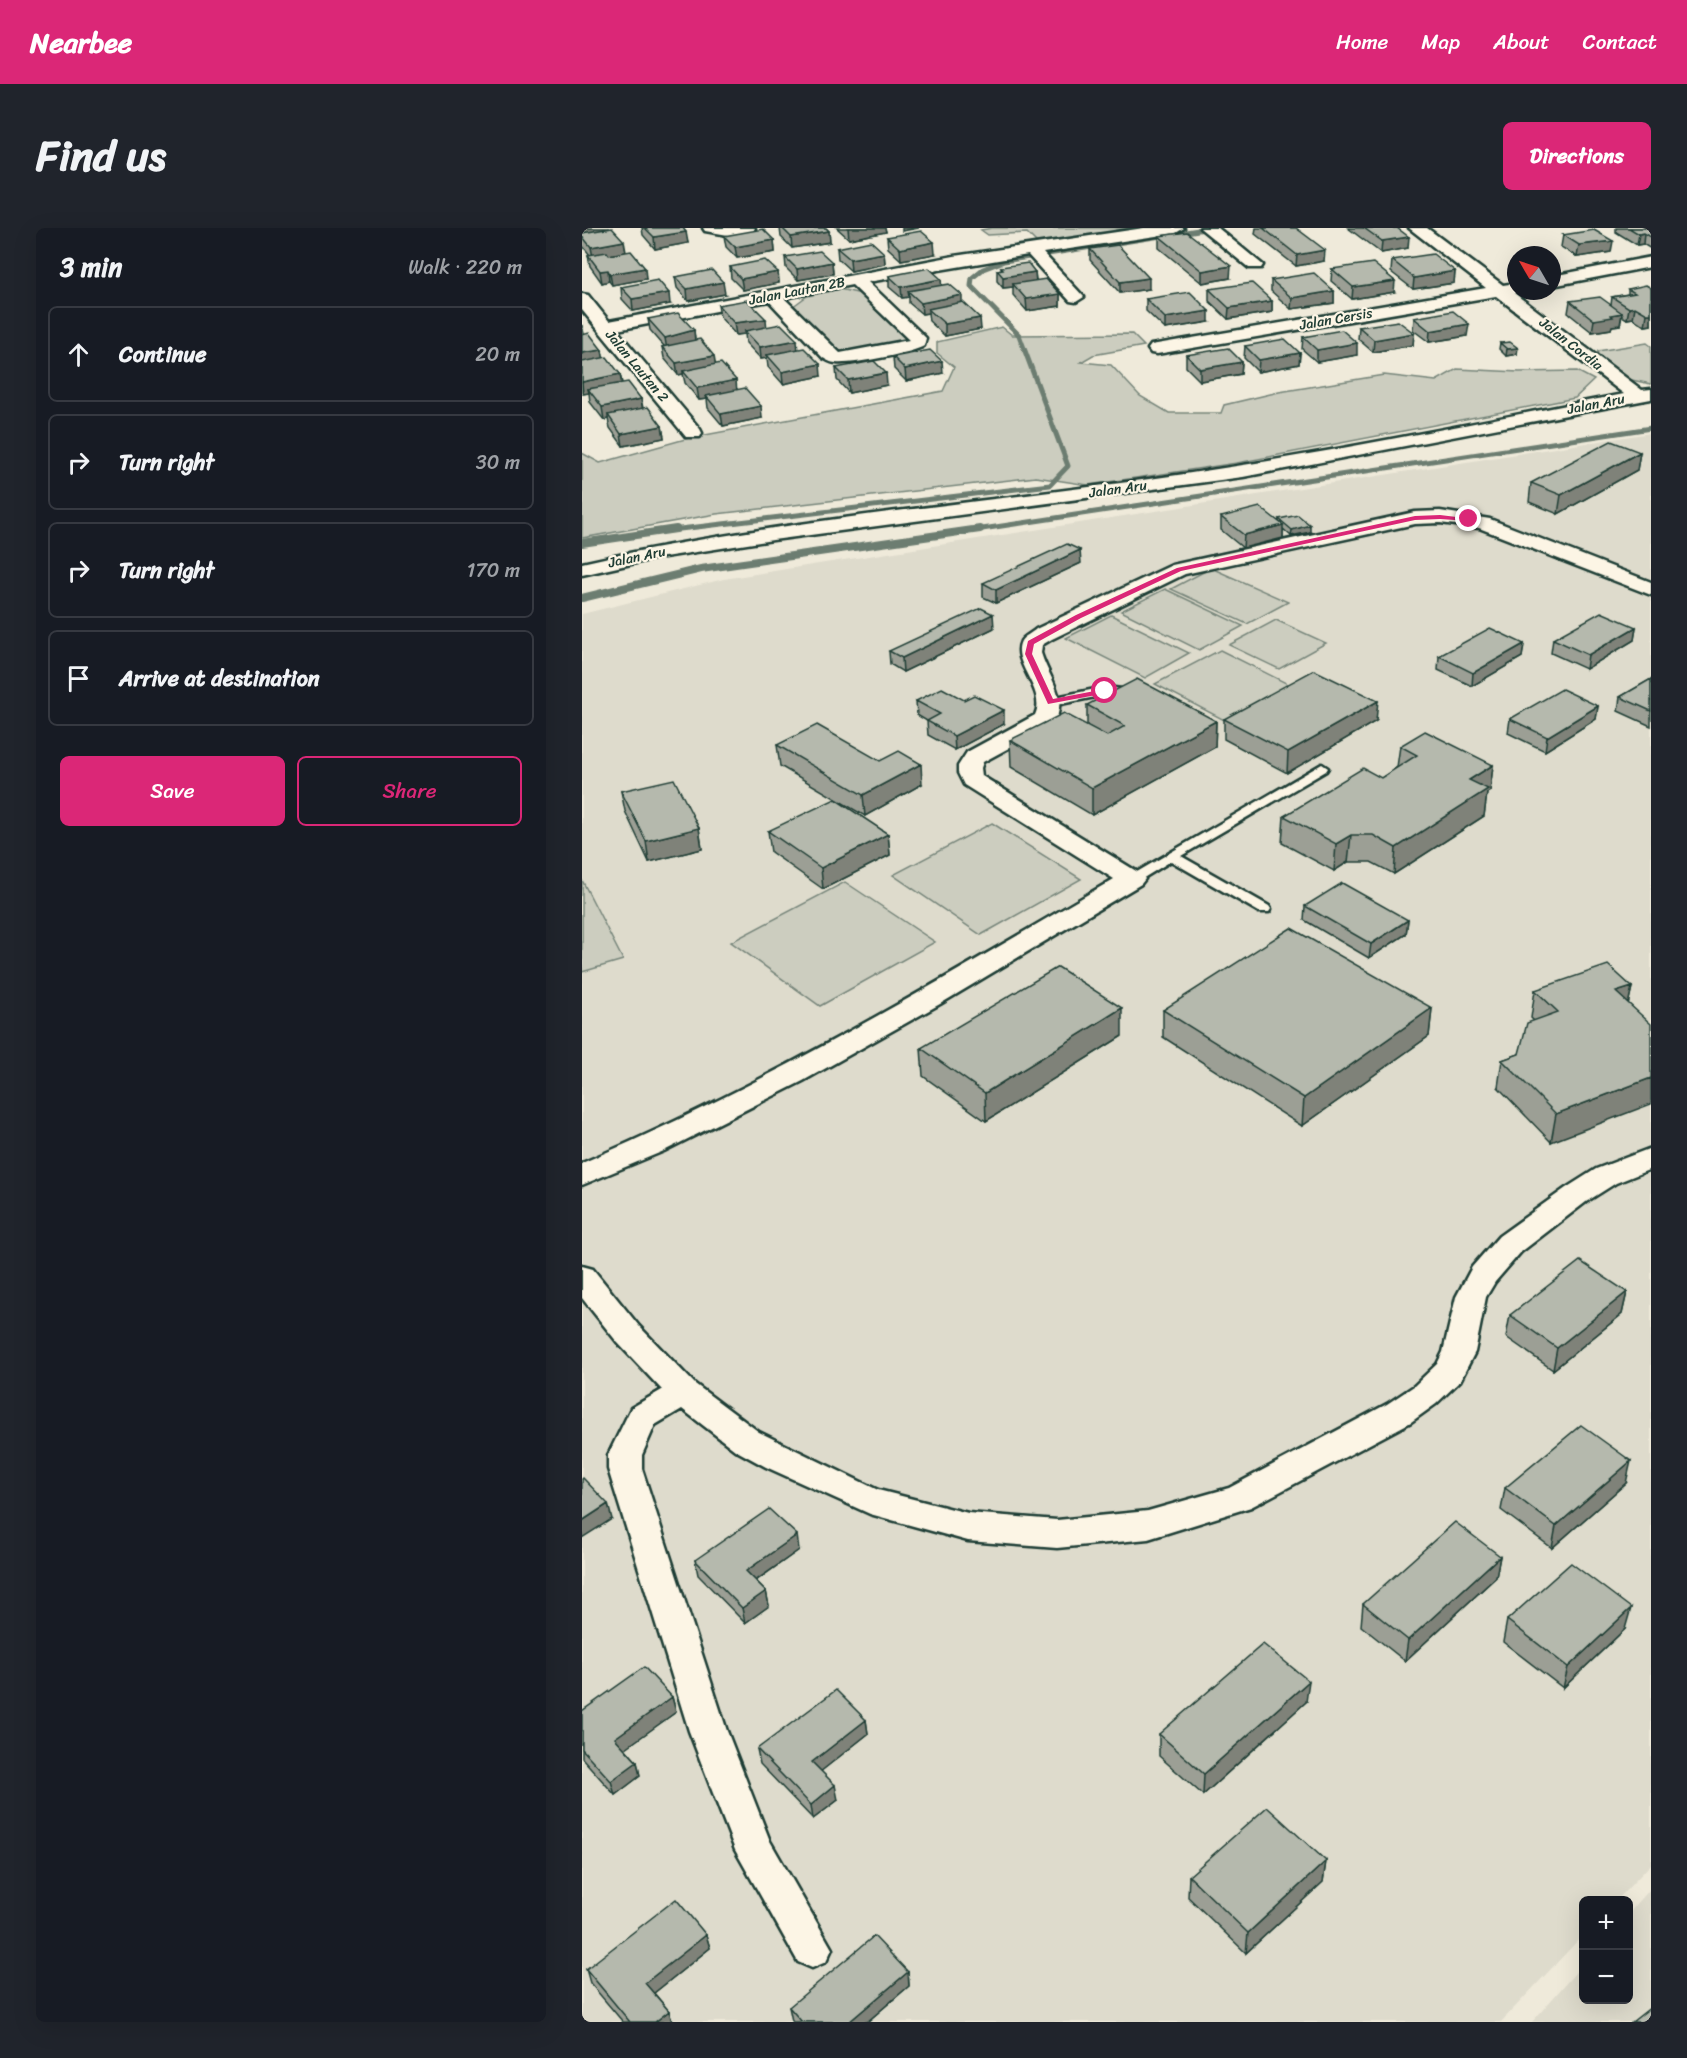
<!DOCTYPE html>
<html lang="en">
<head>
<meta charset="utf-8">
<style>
	:root { --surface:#171b24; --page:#20242c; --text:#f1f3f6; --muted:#9ea1a6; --line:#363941; --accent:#db2777 }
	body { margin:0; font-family:Sriracha,sans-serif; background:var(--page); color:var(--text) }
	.controls { position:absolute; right:18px; bottom:18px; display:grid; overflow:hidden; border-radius:9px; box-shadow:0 6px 24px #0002 }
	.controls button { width:54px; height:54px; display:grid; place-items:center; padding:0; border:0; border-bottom:2px solid var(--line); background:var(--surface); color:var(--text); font:30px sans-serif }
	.compass { position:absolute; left:925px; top:18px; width:54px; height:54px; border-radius:50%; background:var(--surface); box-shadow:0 6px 24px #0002; rotate:309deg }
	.stop { position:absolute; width:18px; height:18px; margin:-14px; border:4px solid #db2777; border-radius:50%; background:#fff }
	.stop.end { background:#db2777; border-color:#fff; box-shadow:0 2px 6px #0008 }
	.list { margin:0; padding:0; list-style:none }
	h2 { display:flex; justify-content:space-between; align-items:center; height:78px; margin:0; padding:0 24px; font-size:26px }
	h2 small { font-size:20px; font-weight:400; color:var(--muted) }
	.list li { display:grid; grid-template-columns:39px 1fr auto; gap:18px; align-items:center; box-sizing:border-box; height:96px; margin:0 12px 12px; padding:0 12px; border:2px solid var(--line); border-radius:9px }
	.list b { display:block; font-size:22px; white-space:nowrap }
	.list em { font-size:20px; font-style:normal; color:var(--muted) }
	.actions { display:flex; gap:12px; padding:18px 24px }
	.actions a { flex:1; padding:14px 0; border:2px solid var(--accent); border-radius:9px; text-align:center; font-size:21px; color:var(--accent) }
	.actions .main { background:var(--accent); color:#fff }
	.icon { flex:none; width:33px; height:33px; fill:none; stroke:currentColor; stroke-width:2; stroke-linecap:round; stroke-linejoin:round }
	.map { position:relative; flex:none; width:1069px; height:1794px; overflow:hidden; border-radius:9px }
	header { display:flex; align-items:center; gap:36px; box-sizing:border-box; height:84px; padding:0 30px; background:var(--accent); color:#fff }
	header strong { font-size:28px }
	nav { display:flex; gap:33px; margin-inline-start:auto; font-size:21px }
	.intro { display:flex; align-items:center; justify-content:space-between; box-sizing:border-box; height:144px; padding:0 36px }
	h1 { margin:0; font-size:42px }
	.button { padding:15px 27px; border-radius:9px; background:var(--accent); color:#fff; font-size:21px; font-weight:700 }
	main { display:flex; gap:36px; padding:0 36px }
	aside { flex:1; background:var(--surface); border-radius:9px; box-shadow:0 6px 24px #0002 }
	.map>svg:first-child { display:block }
</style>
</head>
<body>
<header>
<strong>Nearbee</strong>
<nav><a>Home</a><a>Map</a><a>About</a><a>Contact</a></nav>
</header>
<div class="intro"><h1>Find us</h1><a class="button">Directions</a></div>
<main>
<aside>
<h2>3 min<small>Walk · 220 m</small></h2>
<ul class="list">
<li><svg class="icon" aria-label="ahead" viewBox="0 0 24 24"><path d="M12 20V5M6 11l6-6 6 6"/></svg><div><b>Continue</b></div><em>20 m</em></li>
<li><svg class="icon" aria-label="right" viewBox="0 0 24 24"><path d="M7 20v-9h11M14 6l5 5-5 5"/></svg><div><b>Turn right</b></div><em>30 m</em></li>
<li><svg class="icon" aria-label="right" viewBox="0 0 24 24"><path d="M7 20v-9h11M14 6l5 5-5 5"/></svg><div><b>Turn right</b></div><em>170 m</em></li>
<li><svg class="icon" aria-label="arrive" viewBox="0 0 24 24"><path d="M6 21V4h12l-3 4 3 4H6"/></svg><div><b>Arrive at destination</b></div></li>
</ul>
<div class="actions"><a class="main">Save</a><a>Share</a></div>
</aside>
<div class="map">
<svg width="1069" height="1794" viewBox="0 0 1069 1794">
	<rect width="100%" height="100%" fill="#efeada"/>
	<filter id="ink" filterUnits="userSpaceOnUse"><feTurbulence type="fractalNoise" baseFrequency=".0167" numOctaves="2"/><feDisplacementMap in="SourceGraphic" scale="12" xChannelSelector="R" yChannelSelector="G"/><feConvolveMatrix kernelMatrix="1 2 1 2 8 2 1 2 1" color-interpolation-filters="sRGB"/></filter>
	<g filter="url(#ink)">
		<path fill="#dedbcc" d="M1069 205V1636L1035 1672H1002L1001 1707 919 1794H0V386L142 351Z
			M1069 1660V1794H950L1001 1736 1002 1772H1046L1047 1685Z"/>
		<path fill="#cccdbf" stroke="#76857a" stroke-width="1.5" d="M410 0H567L456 16 445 5 406 7 399 2Z
			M257 61 284 67 330 109 326 116 266 128 251 124 210 79 225 68Z
			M420 99 430 107 550 106 562 118 511 127 499 134 529 137 558 168 587 185H639L642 177 697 164 802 147 854 153 875 141 937 144 995 143 1012 152 993 170 655 235 506 257 454 249 134 286 0 310V225L18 235 107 210 361 163 372 139 355 125V114Z
			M1065 115 1069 118V156L1045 151 1015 127 1016 123Z
			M629 340 706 374 665 396 589 361Z
			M583 361 661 398 617 422 539 383Z
			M529 387 607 425 563 450 484 410Z
			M694 392 744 415 697 441 647 417Z
			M638 422 710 458 646 494 573 456Z
			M410 595 499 651 399 707 311 647Z
			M0 652 41 732 0 744Z
			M263 654 353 714 238 778 149 714Z"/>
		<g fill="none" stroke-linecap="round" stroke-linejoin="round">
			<path stroke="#6c7d71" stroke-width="5" d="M81 303 468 257 486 238 437 107 389 58 390 50 401 41 422 33 629 0
				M387 303 1069 200"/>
			<path stroke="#6c7d71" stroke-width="8" d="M0 315 94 301
				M0 370 119 341 398 301"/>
			<g stroke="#1f3d34" stroke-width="5">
				<path id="lane" d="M523 459 549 462 555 466 549 470 523 467 469 478 463 474 469 470Z
					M740 536 746 540 744 543 599 628 687 678 689 681 687 684H677L589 633 555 654 550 655 543 651Z"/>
			</g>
			<g stroke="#1f3d34" stroke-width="5">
				<path id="street" d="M121 0H173L171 3 146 7 123 3Z
					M562 0H602L594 5 461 25 502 69 494 74 488 73 446 27 286 54 344 110 342 118C331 125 268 137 254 135 249 135 245 132 241 130L187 73 35 102 118 201 120 205 118 209H104L0 82V66L6 67 27 93 372 28ZM270 57 327 112 258 125 202 70Z
					M618 0H636L681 37 679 40H667Z
					M827 0H845L921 57 934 55V63H940L932 65 1060 162 1069 161V171L661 249 191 312 76 330 0 347V335C218 286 441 273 661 237 788 217 915 190 1042 166L914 68 575 126 569 125 566 121 569 117 575 116 904 60Z
					M1069 29V39L970 58V48Z
					M858 283 908 291 1069 354V367L897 300 858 295 833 296 603 346 470 411 460 417 459 425C466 449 488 471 471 496L401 534 399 540 400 548 559 646 563 651 559 656 358 776 221 853 82 923 0 957V935C186 856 358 753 532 651L382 557 376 545V538L385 524 453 487C465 462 428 435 439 413 442 408 450 405 454 401L590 337 833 284Z
					M1069 920V941L1034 955 1004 974 939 1024 913 1054 904 1069 893 1124 878 1153 854 1176 829 1194 669 1279 566 1311 475 1320 386 1313 288 1286 184 1239 153 1222 100 1181 73 1197 60 1227V1241L145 1503 188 1613 250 1721 244 1734 230 1740 216 1734 153 1622 107 1503 26 1241V1227L49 1180 80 1162 35 1114 0 1070V1038L11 1041 57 1098 113 1156 177 1204 296 1262 386 1285 475 1292 566 1283 647 1260 805 1176 832 1158 855 1136 861 1124 874 1069 890 1039 917 1008 984 960 1014 941Z"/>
			</g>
			<use href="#lane" fill="#fcf5e5" fill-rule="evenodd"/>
			<use href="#street" fill="#fcf5e5" fill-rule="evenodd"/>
		</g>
		<path fill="#9c9f95" stroke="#1f3d34" stroke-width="1.5" d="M0 0 43 24 64 51 30 57 27 53 20 55 8 38 6 27H8L0 17Z
			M60 0H101L106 15 73 21 61 7Z
			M198 0H244L247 3 248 14 210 20 199 9Z
			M255 0H303L304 4 267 11Z
			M674 0H714L742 33 714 38 673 6Z
			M766 0H815L826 20 799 25Z
			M1034 0H1069V21L1061 16 1055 17 1034 4Z
			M981 7 1029 24 995 29 979 19Z
			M142 8 192 12 193 24 155 30 144 19Z
			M577 8 648 50 620 55 577 20Z
			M305 9 353 26 319 32 306 20Z
			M255 20 302 25 303 36 269 43 256 31Z
			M508 21 567 61 538 65 508 32Z
			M203 29 250 34 251 46 216 52 204 40Z
			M810 32 873 43 872 55 831 61 809 44Z
			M148 39 196 44 197 55 161 62 149 50Z
			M419 39 453 44 454 52 478 66V78L445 83 431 67V59L421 60 415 53V42L420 41Z
			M750 41 812 64 770 71 749 53Z
			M307 48 359 51V57L380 74 399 101 363 108 347 93 346 85 340 86 327 75V69L320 70 307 59Z
			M93 49 143 66 106 73 95 60Z
			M689 52 752 63V75L709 81 689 63Z
			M39 59 88 76 51 83 40 71Z
			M1069 60V97L1063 98 1051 90 1045 91 1040 88 1038 97 1030 98 1029 101 1010 104 986 85 988 73 1029 77 1030 69 1046 66V61Z
			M627 61 690 73V84L646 91 627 73Z
			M564 71 627 94 583 101 564 83Z
			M136 77 185 99 215 121 239 148 201 156 186 139 185 130 179 131 164 115 163 106 154 107 138 89Z
			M832 90 885 108 847 114 831 102Z
			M66 91 112 102 113 112 180 190 141 198 126 180 125 171 117 172 103 155 101 146 96 147 82 130 80 119 82 118 68 102Z
			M0 97 2 106 20 122 21 130 38 146 40 155 59 171 61 180 80 198 82 210 41 218 28 200 26 191 22 192 8 174 7 165 1 166 0 165Z
			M777 99 832 105 831 117 791 124 776 111Z
			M721 109 775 127 735 134 720 121Z
			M918 115 935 126 924 128 917 121Z
			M663 118 718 125 717 136 676 144 662 130Z
			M604 127 660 134 659 146 618 153 604 139Z
			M311 129 361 145 324 153 312 141Z
			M254 140 305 157 267 165 255 152Z
			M1058 224 1055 242 976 286 947 274 949 255Z
			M639 289 697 293V291L728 304 709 308 701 301V310L661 320 639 302Z
			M499 335 414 375 401 369V355Z
			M1054 399 1052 412 1004 441 969 425 971 411Z
			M412 400 321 444 308 436 307 423Z
			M942 416 940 429 890 458 856 442 857 428Z
			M1069 451V498L1036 483 1038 469Z
			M334 473 422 496 373 522 346 507 345 493 335 487Z
			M505 477 634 493 633 519 510 587 429 539 428 512 505 497Z
			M1016 478 1014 491 963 523 926 505 928 491Z
			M642 491 794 493 705 545 642 511Z
			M195 517 298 533 340 556 283 588 198 538Z
			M818 518 911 537 908 563 905 565 902 588 812 646 789 634H766L752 643 700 615 702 588 799 550 815 539Z
			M39 563 117 600 120 621 67 634 43 583Z
			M186 603 306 606 308 627 241 661 189 624Z
			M723 678 826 692 824 706 787 730 722 692Z
			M1050 759 1046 776 969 914 916 859 920 832 937 826 952 793 949 790 953 762Z
			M850 780 847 808 720 898 581 809V782Z
			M540 808 404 893 341 848 339 820Z
			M1045 1064 1040 1086 971 1142 924 1109 928 1087Z
			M1044 1255 970 1320 919 1282 923 1260Z
			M217 1322 174 1353 184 1363 187 1378 163 1395 116 1347 113 1332Z
			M918 1328 914 1349 823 1433 779 1398 781 1376Z
			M925 1392 1043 1401 981 1460 921 1414Z
			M90 1469 94 1484 43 1520 55 1534 58 1548 33 1567 0 1530V1483Z
			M724 1474 621 1567 577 1528V1506Z
			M284 1492 286 1506 239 1543 256 1572 231 1591 178 1536 175 1521Z
			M744 1633 741 1654 664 1725 606 1669 607 1648Z
			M124 1707 128 1720 72 1765 87 1783 90 1794H41L8 1755 4 1741Z
			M326 1744 327 1758 285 1794H211L210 1793 207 1779Z"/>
		<path fill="#7f8279" stroke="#1f3d34" stroke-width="1.5" d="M0 0H27L0 8Z
			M266 0H303L304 4 267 11Z
			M320 0H337L320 3Z
			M247 3 248 14 210 20 209 9Z
			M104 4 106 15 73 21 72 9Z
			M1062 5 1061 16 1055 17 1057 6Z
			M827 9 826 20 799 25 800 13Z
			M192 12 193 24 155 30 153 19Z
			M42 13 44 24 11 30 9 19Z
			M1031 13 1029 24 995 29 997 17Z
			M352 14 353 26 319 32 318 21Z
			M743 22 742 33 714 38 715 27Z
			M302 25 303 36 269 43 268 31Z
			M250 34 251 46 216 52 215 41Z
			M649 38 648 50 620 55V43Z
			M63 40 64 51 30 57 28 46Z
			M26 42 27 53 20 55 18 43Z
			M873 43 872 55 831 61 832 50Z
			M196 44 197 55 161 62 159 51Z
			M453 44 454 55 431 56V59L421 60V49Z
			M567 50V61L538 65V54Z
			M359 51 360 62 326 63 327 69 320 70 319 59Z
			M813 53 812 64 770 71 771 59Z
			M141 54 143 66 106 73 105 61Z
			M752 63V75L709 81 710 70Z
			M87 65 88 76 51 83 50 71Z
			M478 66V78L445 83 444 71Z
			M380 67V78L346 81V85L340 86 339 75Z
			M690 73V84L646 91 647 80Z
			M1053 79 1051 90 1045 91 1047 80Z
			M627 83V94L583 101V90Z
			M1040 85 1038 97 1030 98 1029 101 1010 104 1012 92 1029 87Z
			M1065 86H1069V97L1063 98Z
			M398 90 399 101 363 108V96Z
			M184 91 185 103H163V106L154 107 152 95Z
			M887 96 885 108 847 114 848 103Z
			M112 102 113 114 85 122 83 110Z
			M832 105 831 117 791 124 792 112Z
			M215 112 216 124 185 127V130L179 131 178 119Z
			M775 115V127L735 134V122Z
			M936 120 935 126 924 128 925 121Z
			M20 122 22 134 0 138V125Z
			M718 125 717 136 676 144 677 132Z
			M132 128 134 140 101 143V146L96 147 94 135Z
			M360 133 361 145 324 153 323 141Z
			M660 134 659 146 618 153V141Z
			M238 136 239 148 201 156 200 144Z
			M304 145 305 157 267 165 266 152Z
			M38 146 40 158 6 161 7 165 1 166 0 154Z
			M154 152 155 165 124 168 125 171 117 172 115 160Z
			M59 171 61 184 26 187V191L22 192 20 179Z
			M179 178 180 190 141 198 139 186Z
			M80 198 82 210 41 218 39 206Z
			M1058 224 1055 242 976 286 979 267Z
			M701 297V310L661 320 662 307Z
			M728 297V304L709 308 710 302Z
			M498 322 499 335 414 375V362Z
			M411 386 412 400 321 444 320 430Z
			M1054 399 1052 412 1004 441 1006 427Z
			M942 416 940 429 890 458 891 445Z
			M796 473 794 493 705 545 706 524Z
			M1016 478 1014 491 963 523 965 509Z
			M422 482V496L373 522 372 508Z
			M634 493 633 519 510 587V560Z
			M339 536 340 556 283 588 281 567Z
			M911 537 908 563 905 565 902 588 812 646 814 620 887 552Z
			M117 600 120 621 67 634 64 613Z
			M306 606 308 627 241 661 239 640Z
			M769 607 766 634 752 643 754 616Z
			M826 692 824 706 787 730 789 716Z
			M1050 759 1044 786 1034 764Z
			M540 780V808L404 893 403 865Z
			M850 780 847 808 720 898 722 870Z
			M1069 850V876L969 914 974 886Z
			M1045 1064 1040 1086 971 1142 975 1120Z
			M1049 1233 1044 1255 970 1320 974 1298Z
			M26 1276 30 1291 0 1310V1293Z
			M215 1307 217 1322 166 1358 164 1343Z
			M918 1328 914 1349 823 1433 826 1412Z
			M184 1363 187 1378 163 1395 160 1380Z
			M1049 1380 1043 1401 981 1460 986 1439Z
			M727 1453 724 1474 621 1567 622 1546Z
			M90 1469 94 1484 37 1525 33 1510Z
			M284 1492 286 1506 233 1548 230 1534Z
			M55 1534 58 1548 33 1567 29 1553Z
			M253 1557 256 1572 231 1591 229 1577Z
			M744 1633 741 1654 664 1725 666 1705Z
			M124 1707 128 1720 67 1769 63 1755Z
			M326 1744 327 1758 285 1794H267Z
			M87 1783 90 1794H73Z"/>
		<path fill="#b5b9ad" stroke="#1f3d34" stroke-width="1.5" d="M30 0 42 13 9 19 0 8V5Z
			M63 0H101L104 4 72 9Z
			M200 0H244L247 3 209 9Z
			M681 0H714L743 22 715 27Z
			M782 0H815L827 9 800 13Z
			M1047 0H1069V9L1062 5 1057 6Z
			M181 1 192 12 153 19 142 8Z
			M1012 2 1031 13 997 17 981 7Z
			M339 3 352 14 318 21 305 9Z
			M605 4 649 38 620 43 577 8Z
			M289 13 302 25 268 31 255 20Z
			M536 17 567 50 538 54 508 21Z
			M49 23 63 40 28 46 26 42 18 43 6 27 25 24 27 27Z
			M238 23 250 34 215 41 203 29Z
			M851 26 873 43 832 50 810 32Z
			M183 32 196 44 159 51 148 39Z
			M446 35 453 44 421 49 415 42 421 41 419 39Z
			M791 35 813 53 771 59 750 41Z
			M347 40 359 51 319 59 307 48Z
			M130 42 141 54 105 61 93 49Z
			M732 45 752 63 710 70 689 52Z
			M464 51 478 66 444 71 431 56Z
			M76 52 87 65 50 71 39 59Z
			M670 55 690 73 647 80 627 61Z
			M367 56 380 67 339 75 326 63Z
			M1064 57 1069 60V86H1065L1053 79 1047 80 1030 69 1053 65 1046 61Z
			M608 64 627 83 583 90 564 71Z
			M1018 69 1040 85 1029 87 1031 89 1012 92 988 73Z
			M165 72 184 91 152 95 136 77Z
			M381 74 398 90 363 96 346 81Z
			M871 83 887 96 848 103 832 90Z
			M96 85 112 102 83 110 66 91Z
			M816 93 832 105 792 112 777 99Z
			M199 96 215 112 178 119 163 103Z
			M760 102 775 115 735 122 721 109Z
			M7 105 20 122 0 125V107Z
			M118 111 132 128 94 135 80 119Z
			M703 111 718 125 677 132 663 118Z
			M928 114 936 120 925 121 918 115Z
			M222 120 238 136 200 144 185 127Z
			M646 120 660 134 618 141 604 127Z
			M348 122 360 133 323 141 311 129Z
			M25 129 38 146 0 154V134Z
			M292 133 304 145 266 152 254 140Z
			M139 135 154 152 115 160 101 143Z
			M46 154 59 171 20 179 6 161Z
			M163 160 179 178 139 186 124 168Z
			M66 179 80 198 39 206 26 187Z
			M1029 213 1058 224 979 267 949 255Z
			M678 279 701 297 662 307 639 289Z
			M716 287 728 297 710 302 697 291Z
			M485 316 498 322 414 362 401 355Z
			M399 380 411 386 320 430 307 423Z
			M1019 384 1054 399 1006 427 971 411Z
			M908 400 942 416 891 445 857 428Z
			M732 442 796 473 706 524 642 491Z
			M555 451 634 493 510 560 428 512 482 485 525 508 543 498 505 477Z
			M1069 451V483L1038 469Z
			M360 460 382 472 392 467 422 482 372 508 345 493 358 486 334 473Z
			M980 461 1016 478 965 509 928 491Z
			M235 497 298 533 317 523 339 536 281 567 195 517Z
			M843 503 911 537 887 552 906 561 814 620 791 607H769L754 616 702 588 781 540 799 550 835 527 818 518Z
			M92 551 117 600 64 613 39 563Z
			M253 571 306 606 239 640 186 603Z
			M760 655 826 692 789 716 723 678Z
			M709 700 850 780 722 870 581 782Z
			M1026 737 1050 759 1034 764 1069 796V850L974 886 920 832 937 826 945 795 976 784 953 762Z
			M476 739 540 780 403 865 339 820Z
			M998 1033 1045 1064 975 1120 928 1087Z
			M999 1197 1049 1233 974 1298 923 1260Z
			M1 1250 26 1276 0 1293V1251Z
			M187 1281 215 1307 164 1343 184 1363 160 1380 113 1332Z
			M873 1294 918 1328 826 1412 781 1376Z
			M989 1335 1049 1380 986 1439 925 1392Z
			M681 1416 727 1453 622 1546 577 1506Z
			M62 1439 90 1469 33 1510 55 1534 29 1553 0 1521V1483Z
			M254 1462 284 1492 230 1534 253 1557 229 1577 175 1521Z
			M685 1579 744 1633 666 1705 607 1648Z
			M94 1671 124 1707 63 1755 87 1783 73 1794H48L4 1741Z
			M292 1708 326 1744 267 1794H220L207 1779Z
			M1069 1779V1794H1050Z"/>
	</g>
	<path fill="#db2777" d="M858 287 891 291 887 293 858 291 833 292 599 343 499 390 452 416 450 426 471 471 523 461 525 462V465L466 476 443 426 446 413 494 387 595 340 833 288Z"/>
	<g text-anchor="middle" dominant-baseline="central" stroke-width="4.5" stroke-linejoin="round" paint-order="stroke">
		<g font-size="14" fill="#1f3d34" stroke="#fcf5e5">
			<text transform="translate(215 63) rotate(-11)">Jalan Lautan 2B</text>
			<text transform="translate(754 91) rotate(-10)">Jalan Cersis</text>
			<text transform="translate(989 116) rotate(38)">Jalan Cordia</text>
			<text transform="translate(55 138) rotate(50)">Jalan Lautan 2</text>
			<text transform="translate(1014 176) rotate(-11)">Jalan Aru</text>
			<text transform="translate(536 261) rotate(-8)">Jalan Aru</text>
			<text transform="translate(55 329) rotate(-12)">Jalan Aru</text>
		</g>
	</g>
</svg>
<div class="controls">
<button>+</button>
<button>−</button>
</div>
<svg class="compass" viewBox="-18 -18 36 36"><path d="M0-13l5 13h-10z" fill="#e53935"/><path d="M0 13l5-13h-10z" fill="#9ea1a6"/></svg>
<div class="stop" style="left:523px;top:463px"></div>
<div class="stop end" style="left:887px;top:291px"></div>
</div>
</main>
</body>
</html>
